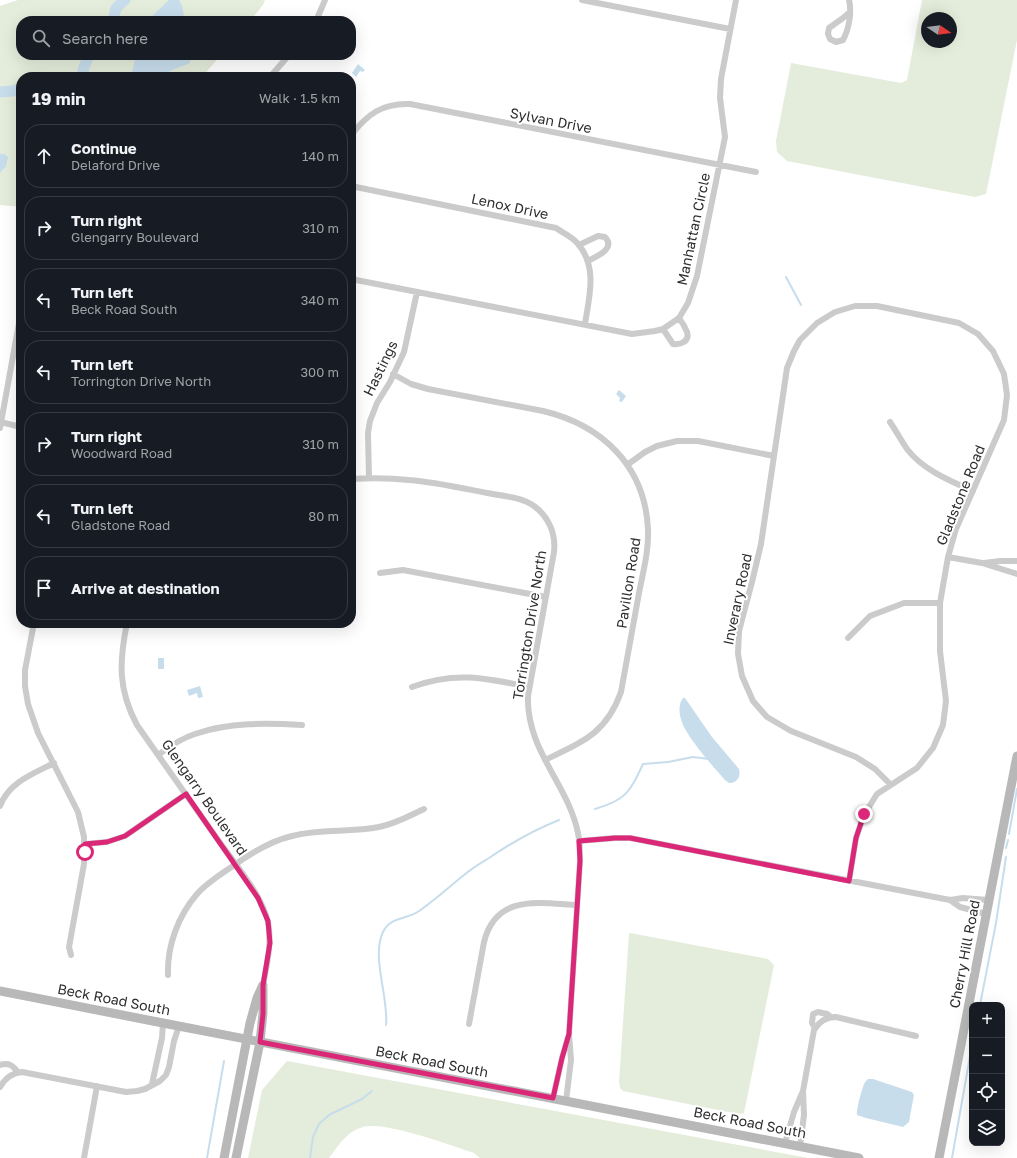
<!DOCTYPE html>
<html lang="en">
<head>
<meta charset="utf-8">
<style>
	:root { --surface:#171b24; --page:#242831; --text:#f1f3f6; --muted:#9ea1a6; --line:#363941 }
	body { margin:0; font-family:"Golos Text",sans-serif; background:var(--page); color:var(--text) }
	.controls { position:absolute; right:12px; bottom:12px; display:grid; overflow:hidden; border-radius:8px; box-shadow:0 4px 16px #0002 }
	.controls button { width:36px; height:36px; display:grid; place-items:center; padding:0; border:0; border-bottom:1px solid var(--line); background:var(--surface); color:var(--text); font:20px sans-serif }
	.compass { position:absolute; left:921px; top:12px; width:36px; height:36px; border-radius:50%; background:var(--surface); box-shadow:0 4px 16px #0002; rotate:103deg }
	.stop { position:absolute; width:12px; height:12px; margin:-9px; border:3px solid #db2777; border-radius:50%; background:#fff }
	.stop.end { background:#db2777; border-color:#fff; box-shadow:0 1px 4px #0008 }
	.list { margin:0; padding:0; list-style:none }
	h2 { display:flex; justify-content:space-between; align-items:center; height:52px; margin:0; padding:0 16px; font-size:17px }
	h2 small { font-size:13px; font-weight:400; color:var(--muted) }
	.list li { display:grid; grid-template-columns:26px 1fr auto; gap:12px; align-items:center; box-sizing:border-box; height:64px; margin:0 8px 8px; padding:0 8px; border:1px solid var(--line); border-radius:16px }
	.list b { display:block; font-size:15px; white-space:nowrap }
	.list p { margin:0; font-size:13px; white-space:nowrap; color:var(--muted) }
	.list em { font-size:13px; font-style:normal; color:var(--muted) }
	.icon { flex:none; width:22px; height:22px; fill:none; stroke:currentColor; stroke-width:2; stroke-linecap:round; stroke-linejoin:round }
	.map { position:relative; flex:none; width:1017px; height:1158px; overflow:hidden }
	.search { position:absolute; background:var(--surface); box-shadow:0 4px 16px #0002; left:16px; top:16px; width:340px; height:44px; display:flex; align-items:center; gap:10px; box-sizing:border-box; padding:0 14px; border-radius:16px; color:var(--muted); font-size:15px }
	.panel { position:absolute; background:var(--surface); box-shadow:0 4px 16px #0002; left:16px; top:72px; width:340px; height:556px; border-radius:16px }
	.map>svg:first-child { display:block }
</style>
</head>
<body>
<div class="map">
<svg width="1017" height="1158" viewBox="0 0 1017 1158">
	<rect width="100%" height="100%" fill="#fff"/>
	<path fill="#e4ecdb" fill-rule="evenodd" d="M18 0H265L263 5 250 21H21V55H221L202 77H21V207L0 205V6Z
		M922 0H1017V40L986 194 975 197 787 161 777 152 776 141 791 63 901 83 907 80ZM927 18H951V42H927Z
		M630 933 768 959 774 965 744 1113 738 1114 623 1091 620 1088 619 1082 629 934Z
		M287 1061 808 1158H480L474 1153C449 1145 386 1121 363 1127 347 1131 338 1146 329 1158H248L262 1090Z"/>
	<path fill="#c7ddec" d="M169 0H179L182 6 185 21H147Z
		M136 55H191L190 63 170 71 165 77H131Z
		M358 64 365 70 363 72 360 71 356 77 352 73Z
		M0 154H4L8 157 6 166 0 173Z
		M619 390 626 396 622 402 619 401 620 398 616 394Z
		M158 658H164V669H158Z
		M200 686 203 697 198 698 197 693 189 696 187 690Z
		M683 698H685L712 737 739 769C741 777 737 783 729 783L725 780C715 769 686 736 682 722 679 715 678 704 683 698Z
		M868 1079H873L912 1092 914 1095 909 1122 903 1127 866 1118 857 1115C856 1110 862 1089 864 1084 865 1082 866 1081 868 1079Z"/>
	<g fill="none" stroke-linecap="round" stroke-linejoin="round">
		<path stroke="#c7ddec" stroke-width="2" d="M786 277 801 305
			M595 809C626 800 630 792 643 764L668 762 693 757 709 759
			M1009 834 1017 789
			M1006 848 1008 840
			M980 1005 996 923 1006 857
			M386 1025C389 998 371 957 383 932 391 916 407 920 419 911 435 900 449 887 464 875 472 868 481 863 489 858 511 843 534 830 559 820
			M207 1158 224 1061
			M310 1158 313 1137 319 1124 329 1115 362 1099 372 1091
			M952 1158 972 1045"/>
		<path stroke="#c7ddec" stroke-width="11" d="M113 21 116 8 125 0
			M82 77 84 67 89 55
			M0 92 13 91 21 88"/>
		<path stroke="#cbcbcb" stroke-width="6" d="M582 0 730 29
			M849 0C852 12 849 29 843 40L836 42 830 39 828 34 829 28 843 18 850 12
			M316 21 325 0
			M270 77 289 55
			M351 135C368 114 382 103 410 104L756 172
			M351 186 556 228C563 233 573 237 578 244 598 267 589 298 585 324
			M579 245 598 236 605 237C616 249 597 256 588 261
			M351 279 632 334 655 331 663 329 679 318 688 303 697 276 725 137 720 98 721 79 736 0
			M663 329 673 344C681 345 690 341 687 332 685 327 682 322 679 318
			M393 374 411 384 428 389 543 411C602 425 645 466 648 529 649 551 643 572 639 593 633 626 627 659 621 692 606 734 582 742 545 760
			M0 422 21 427
			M890 422C896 431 901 440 907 449 923 470 950 481 973 491
			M0 428 21 312
			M627 465 645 452 657 446 677 441H698L774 456
			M369 478 368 433 370 421 377 403 390 382 404 352 417 292
			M351 479C370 478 390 478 409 480 435 482 461 488 487 493 503 496 521 497 534 506 549 517 556 534 554 552L528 696C526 750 568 784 578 833 580 842 580 852 580 861L569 1034 571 1060 566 1101
			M948 557 982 563 1017 574
			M984 563 1000 561H1017
			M380 573 403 570 546 597
			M34 623 25 670V686L28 704 38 733 78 812 84 837V864L69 947 71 955
			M127 623C119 662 118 690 137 725 165 765 193 805 221 844 237 866 262 896 268 922 272 943 267 964 263 985
			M848 638 870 616 904 603H940
			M412 687C455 671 486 678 529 687
			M158 755C170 746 182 738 195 734 229 722 267 723 302 725
			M0 806C9 782 33 774 54 763
			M579 841 615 838H630L950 900 963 898 988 900
			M85 844 107 842 125 836 186 794
			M849 881 856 838 864 815 877 794 917 768 933 748 943 725 946 701 940 651V603L948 557 956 529 1004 420 1007 395 1004 374 993 351 978 334 959 323 877 306H855L835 312 817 323 800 340 794 351 787 368 761 544 752 582 739 631 738 654 742 676 753 701 767 717 791 731 856 757 875 769 890 784
			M950 900 960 907 986 914
			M168 975C167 946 178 916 197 894 207 883 221 874 233 866 251 853 270 841 292 836 320 828 350 833 379 827 395 824 409 816 424 809
			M469 1024 484 942C496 894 538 903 577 905
			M815 1028 812 1023 813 1014 818 1012 827 1014 831 1017
			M0 1065C9 1062 13 1066 18 1072
			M152 1084 162 1038 163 1023
			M0 1087C5 1078 12 1073 22 1072L126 1092 137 1091 145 1089 160 1081 166 1075 169 1067 174 1041 179 1026
			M803 1091 814 1030C820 1021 826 1017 836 1017L916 1036
			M553 1098 562 1058 568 1037
			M785 1143 794 1112 803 1091 804 1115 800 1146
			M84 1158 97 1086"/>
		<path stroke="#b8b8b8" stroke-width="9" d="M0 991 163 1023 859 1158
			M224 1158 250 1023 257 998 263 985
			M236 1158 260 1042 263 1013V988
			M939 1158 1017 756"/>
	</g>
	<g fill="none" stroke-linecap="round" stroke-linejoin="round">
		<path stroke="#db2777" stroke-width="5" d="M85 852V844L107 842 125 836 186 794 258 898 268 921 270 943 263 985V1014L260 1042 553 1098 562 1058 569 1034 580 861 579 841 615 838H630L849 881 856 838 864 814"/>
	</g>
	<g text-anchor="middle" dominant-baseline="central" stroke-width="4" stroke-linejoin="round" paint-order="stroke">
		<g font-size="14" fill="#2e2e2e" stroke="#fff">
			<text transform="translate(551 120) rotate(11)">Sylvan Drive</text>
			<text transform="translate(510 206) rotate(12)">Lenox Drive</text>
			<text transform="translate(693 229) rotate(-78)">Manhattan Circle</text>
			<text transform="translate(380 368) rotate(-64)">Hastings</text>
			<text transform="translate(960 495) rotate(-68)">Gladstone Road</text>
			<text transform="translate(628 583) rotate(-81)">Pavillon Road</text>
			<text transform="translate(737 599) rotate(-78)">Inverary Road</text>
			<text transform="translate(529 625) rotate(-81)">Torrington Drive North</text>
			<text transform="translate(205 797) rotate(55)">Glengarry Boulevard</text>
			<text transform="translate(964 954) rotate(-79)">Cherry Hill Road</text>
			<text transform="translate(114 999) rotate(11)">Beck Road South</text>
			<text transform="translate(432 1061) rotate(11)">Beck Road South</text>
			<text transform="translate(750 1122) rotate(11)">Beck Road South</text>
		</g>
	</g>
</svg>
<div class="controls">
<button>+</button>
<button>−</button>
<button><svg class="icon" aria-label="locate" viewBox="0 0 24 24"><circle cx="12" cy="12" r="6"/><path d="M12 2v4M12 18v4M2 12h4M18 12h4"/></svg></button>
<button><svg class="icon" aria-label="layers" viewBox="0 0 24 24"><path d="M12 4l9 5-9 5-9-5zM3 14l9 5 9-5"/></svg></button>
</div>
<svg class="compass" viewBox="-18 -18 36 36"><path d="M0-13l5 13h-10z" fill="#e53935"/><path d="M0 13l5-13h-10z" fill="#9ea1a6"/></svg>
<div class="stop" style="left:85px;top:852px"></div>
<div class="stop end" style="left:864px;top:814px"></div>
<div class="search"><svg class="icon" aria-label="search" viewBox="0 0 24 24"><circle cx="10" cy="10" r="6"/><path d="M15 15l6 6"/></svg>Search here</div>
<section class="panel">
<h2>19 min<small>Walk · 1.5 km</small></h2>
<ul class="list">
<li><svg class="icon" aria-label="ahead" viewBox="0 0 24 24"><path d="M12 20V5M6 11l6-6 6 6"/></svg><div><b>Continue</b><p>Delaford Drive</p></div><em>140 m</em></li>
<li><svg class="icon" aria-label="right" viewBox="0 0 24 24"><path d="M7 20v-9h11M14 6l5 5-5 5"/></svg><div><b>Turn right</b><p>Glengarry Boulevard</p></div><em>310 m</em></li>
<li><svg class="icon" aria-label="left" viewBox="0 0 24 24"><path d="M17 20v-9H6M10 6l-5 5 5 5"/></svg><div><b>Turn left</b><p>Beck Road South</p></div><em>340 m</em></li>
<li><svg class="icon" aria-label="left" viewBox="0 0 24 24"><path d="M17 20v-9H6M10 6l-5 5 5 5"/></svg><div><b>Turn left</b><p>Torrington Drive North</p></div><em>300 m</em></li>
<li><svg class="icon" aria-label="right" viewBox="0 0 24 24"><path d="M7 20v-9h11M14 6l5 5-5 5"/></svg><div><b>Turn right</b><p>Woodward Road</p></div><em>310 m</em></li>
<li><svg class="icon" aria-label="left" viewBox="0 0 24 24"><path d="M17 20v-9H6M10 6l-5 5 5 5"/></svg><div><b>Turn left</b><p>Gladstone Road</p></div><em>80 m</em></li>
<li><svg class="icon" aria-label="arrive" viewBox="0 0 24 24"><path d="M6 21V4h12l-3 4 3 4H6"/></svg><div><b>Arrive at destination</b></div></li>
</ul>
</section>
</div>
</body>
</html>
